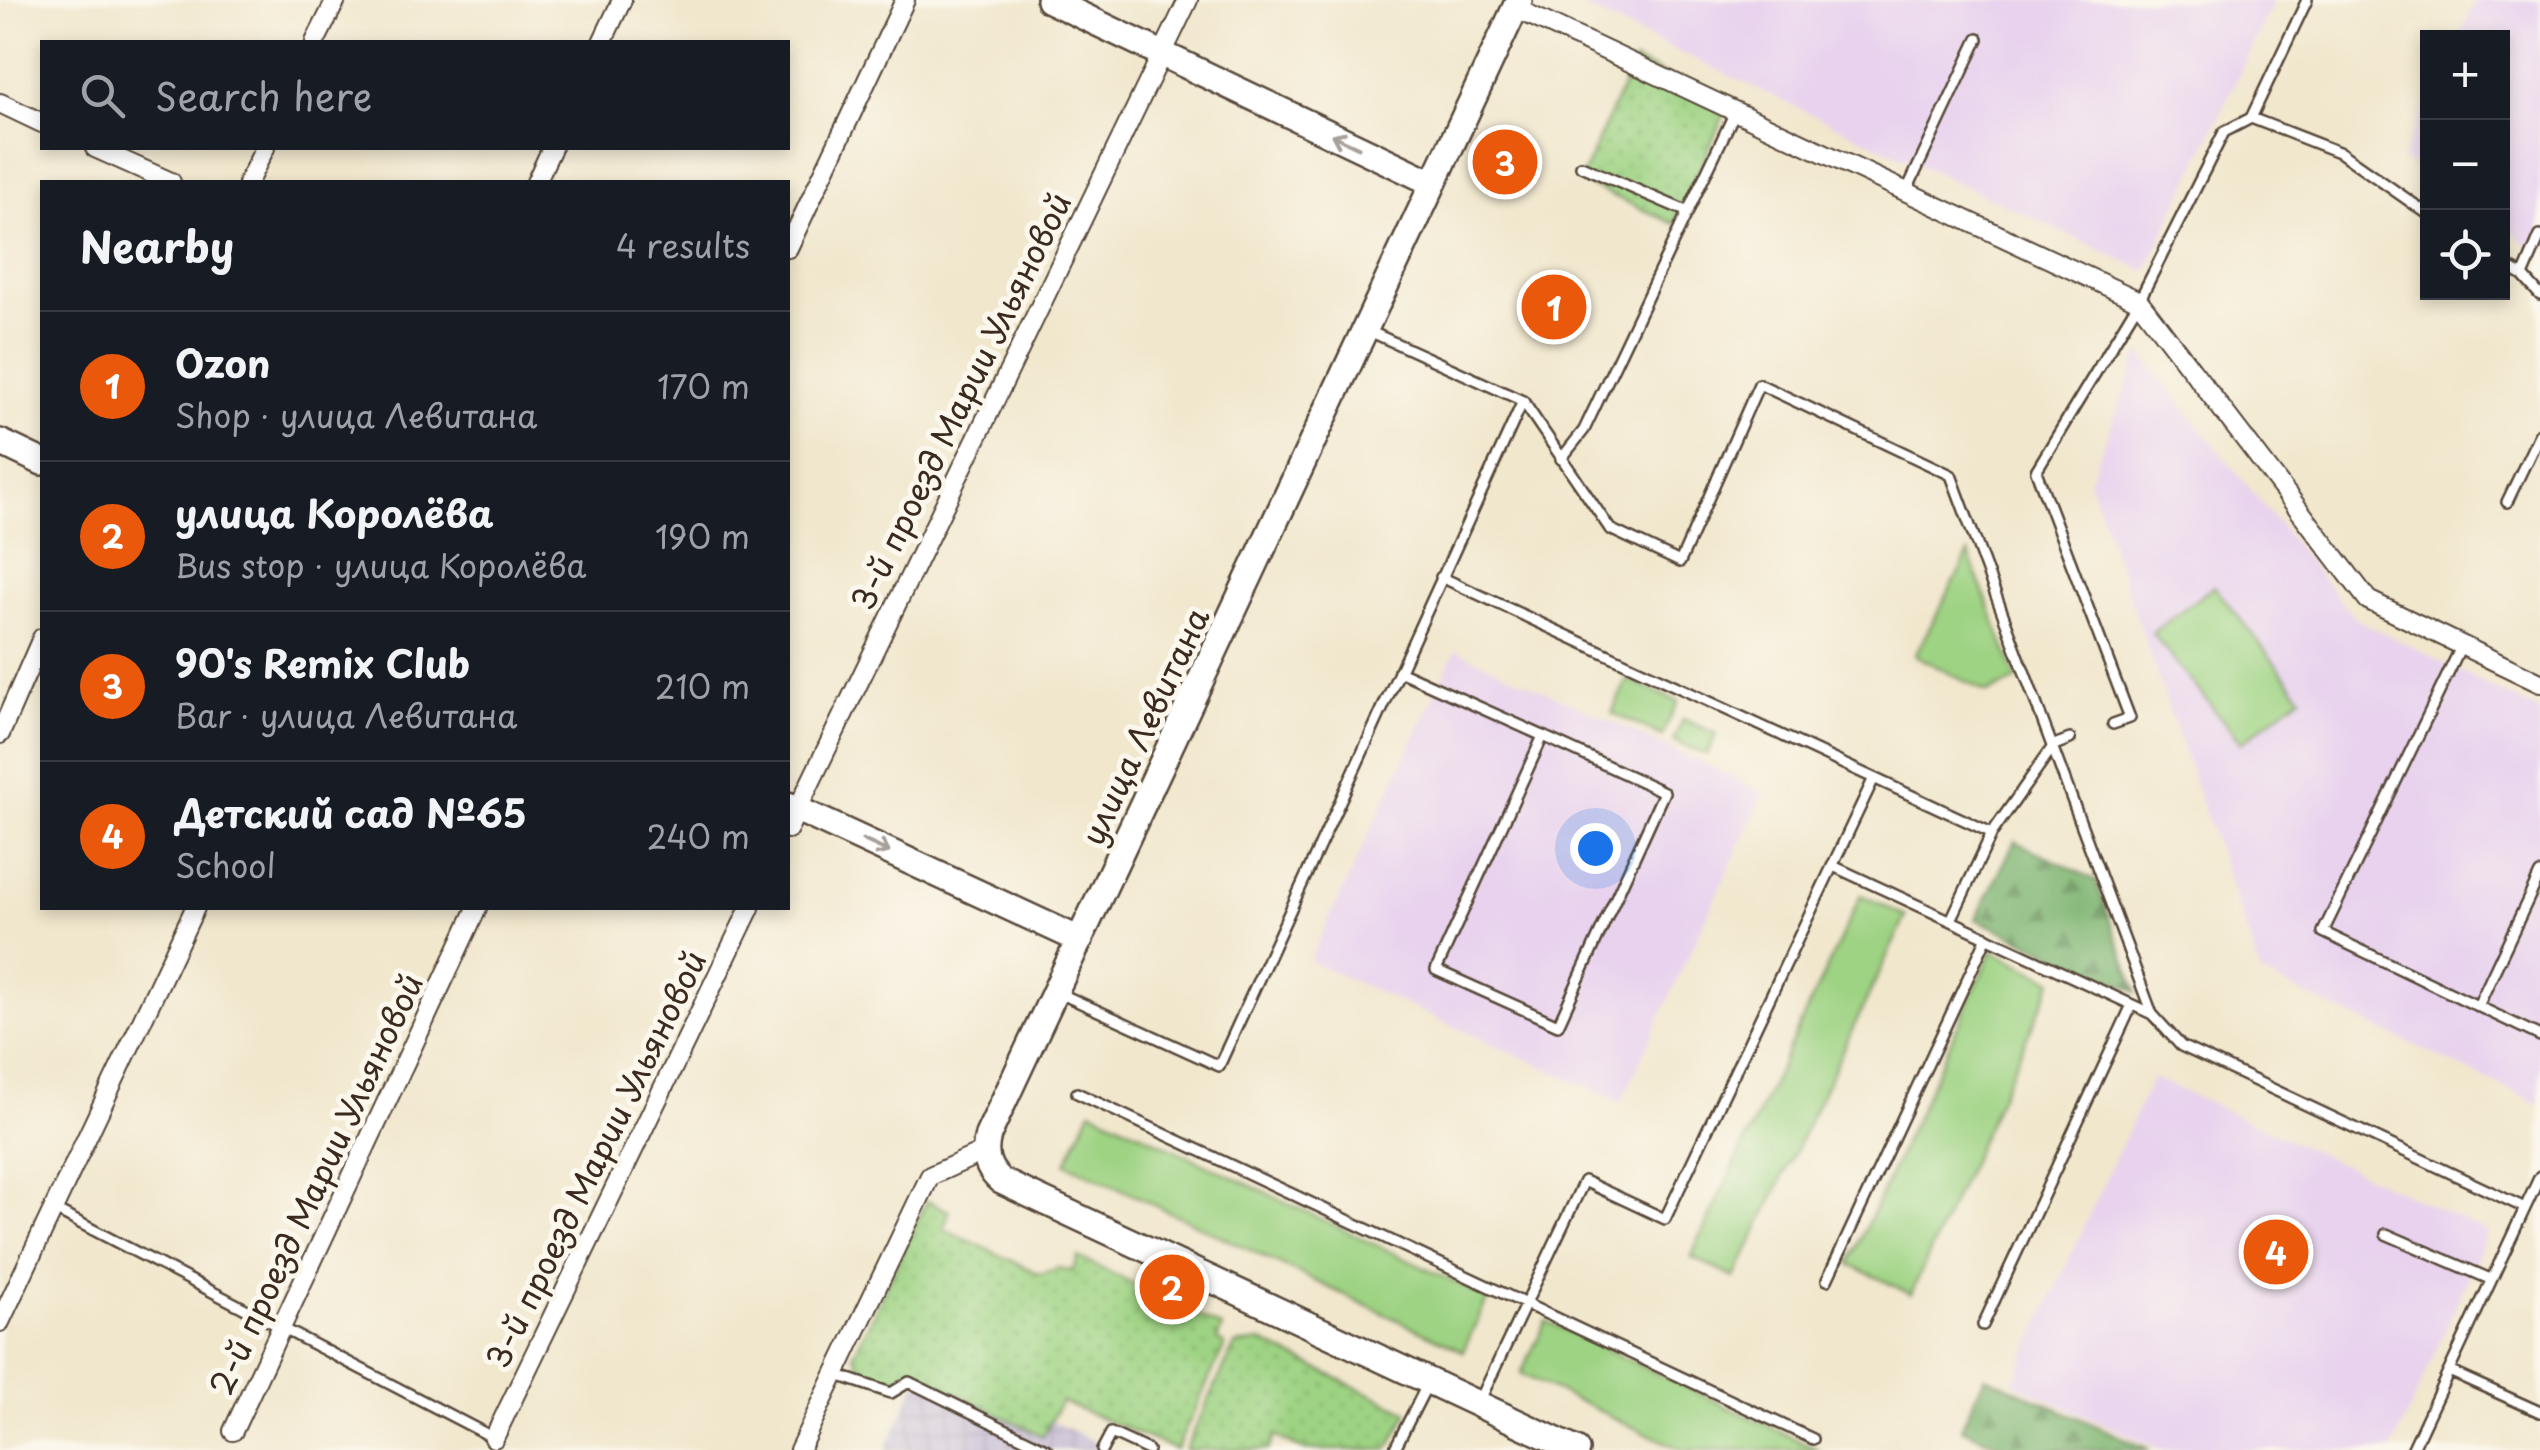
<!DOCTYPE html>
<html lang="en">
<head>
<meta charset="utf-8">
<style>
	:root { --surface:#171b24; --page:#242831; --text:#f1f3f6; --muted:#9ea1a6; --line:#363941; --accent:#ea580c }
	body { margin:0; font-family:"Playpen Sans",sans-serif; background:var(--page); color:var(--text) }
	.controls { position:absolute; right:30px; top:30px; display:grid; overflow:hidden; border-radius:0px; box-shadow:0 5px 15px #0003 }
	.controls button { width:90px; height:90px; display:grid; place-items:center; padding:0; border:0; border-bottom:2px solid var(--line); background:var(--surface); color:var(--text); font:50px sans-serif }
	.you { position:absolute; left:1595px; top:848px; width:35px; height:35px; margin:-25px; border:8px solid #fff; border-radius:50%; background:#1a73e8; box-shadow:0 0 0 15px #1a73e833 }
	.badge { display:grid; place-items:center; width:65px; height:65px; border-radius:50%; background:var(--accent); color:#fff; font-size:32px; font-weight:700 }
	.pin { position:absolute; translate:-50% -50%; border:5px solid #fff; box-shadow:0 2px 10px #0006 }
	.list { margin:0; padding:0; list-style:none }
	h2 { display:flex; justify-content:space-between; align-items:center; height:130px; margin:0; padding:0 40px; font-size:42px }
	h2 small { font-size:32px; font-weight:400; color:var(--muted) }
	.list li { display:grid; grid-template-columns:65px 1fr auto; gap:30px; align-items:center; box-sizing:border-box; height:150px; padding:0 40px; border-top:2px solid var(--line) }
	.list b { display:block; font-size:38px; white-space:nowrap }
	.list p { margin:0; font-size:32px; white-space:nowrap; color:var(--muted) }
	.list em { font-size:32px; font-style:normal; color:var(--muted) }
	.icon { flex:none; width:55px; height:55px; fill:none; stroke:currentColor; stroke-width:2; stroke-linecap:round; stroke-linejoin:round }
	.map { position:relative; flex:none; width:2540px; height:1450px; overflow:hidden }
	.search { position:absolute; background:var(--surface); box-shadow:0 5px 15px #0003; left:40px; top:40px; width:750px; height:110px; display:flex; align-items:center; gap:25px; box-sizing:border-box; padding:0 35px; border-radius:0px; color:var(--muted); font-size:38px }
	.panel { position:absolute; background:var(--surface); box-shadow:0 5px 15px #0003; left:40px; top:180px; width:750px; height:730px; border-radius:0px }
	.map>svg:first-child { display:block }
</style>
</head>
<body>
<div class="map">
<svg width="2540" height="1450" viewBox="0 0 2540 1450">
	<defs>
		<pattern id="industrial-grid" width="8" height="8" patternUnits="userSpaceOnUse" patternTransform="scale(2.5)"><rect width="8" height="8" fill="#c9bfd7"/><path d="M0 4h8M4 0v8" fill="none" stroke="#aea4b8"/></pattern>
		<pattern id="grass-dots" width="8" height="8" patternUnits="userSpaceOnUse" patternTransform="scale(2.5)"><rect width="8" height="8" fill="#9ed383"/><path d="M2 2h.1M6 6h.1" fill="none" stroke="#89b571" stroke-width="1.8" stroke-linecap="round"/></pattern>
		<pattern id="forest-firs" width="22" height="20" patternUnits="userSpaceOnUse" patternTransform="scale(2.5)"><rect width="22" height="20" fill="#7eb571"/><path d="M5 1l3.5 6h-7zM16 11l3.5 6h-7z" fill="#68935c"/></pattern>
	</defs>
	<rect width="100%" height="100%" fill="#fbf7ec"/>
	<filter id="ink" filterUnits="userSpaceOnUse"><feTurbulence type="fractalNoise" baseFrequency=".01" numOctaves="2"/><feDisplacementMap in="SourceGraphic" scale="20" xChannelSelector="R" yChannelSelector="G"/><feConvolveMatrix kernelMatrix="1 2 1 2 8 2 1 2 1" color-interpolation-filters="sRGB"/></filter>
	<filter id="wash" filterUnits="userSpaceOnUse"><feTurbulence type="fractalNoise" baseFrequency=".0048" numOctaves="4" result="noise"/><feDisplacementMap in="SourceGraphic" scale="40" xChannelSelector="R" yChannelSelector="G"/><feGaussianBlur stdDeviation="2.25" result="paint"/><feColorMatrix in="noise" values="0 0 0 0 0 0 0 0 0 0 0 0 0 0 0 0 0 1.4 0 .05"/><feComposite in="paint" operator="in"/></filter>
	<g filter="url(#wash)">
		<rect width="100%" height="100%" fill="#f1e7cd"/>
		<path fill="#e8d2ee" d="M1589 0H2274L2146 271 1585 8Z
			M2476 0H2540V259L2503 220 2502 38H2459Z
			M2427 103 2428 173H2427L2401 160Z
			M2140 353 2354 618 2540 712V1104L2261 974 2089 480Z
			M1456 650 1764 792 1621 1102 1309 961Z
			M2152 1077 2488 1232 2392 1450H2161L2013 1383Z"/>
		<path fill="url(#industrial-grid)" d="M926 1361 1112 1450H886Z"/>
		<path fill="url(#grass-dots)" stroke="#6c7e50" stroke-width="2.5" d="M1634 61 1729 104 1675 224 1580 181Z
			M927 1201 949 1211 944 1229 1040 1274 1058 1268 1072 1271 1078 1257 1222 1328 1217 1340 1225 1345 1176 1450 1061 1401 1043 1436 910 1371 889 1384 861 1368 854 1354Z
			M1262 1342 1408 1412 1388 1450H1304L1275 1436 1268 1450H1185L1235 1345Z"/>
		<path fill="url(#forest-firs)" stroke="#5c7048" stroke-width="2.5" d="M2015 841 2095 880 2137 992 1976 919Z
			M1985 1376 2150 1450H2010L1961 1428Z"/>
		<path fill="#9ed383" stroke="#6c7e50" stroke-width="2.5" d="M1969 554 2017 680 1987 693 1915 655Z
			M2214 586 2301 696 2241 743 2152 633Z
			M1627 680 1678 701 1662 736 1612 713Z
			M1683 719 1716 734 1707 755 1673 741Z
			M1861 895 1906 916 1735 1278 1691 1257Z
			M1992 951 2053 980 1911 1294 1849 1264Z
			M1091 1110 1488 1298 1463 1351 1066 1163Z
			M1546 1321 1819 1450H1682L1521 1374Z"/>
	</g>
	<g filter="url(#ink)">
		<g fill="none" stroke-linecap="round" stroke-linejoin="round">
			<g stroke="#564638" stroke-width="14">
				<path id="lane" d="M2251 118 2307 0
					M1581 166 1688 212
					M1906 192 1978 39
					M2502 263 2523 276 2540 295
					M2523 276 2540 236
					M1369 331 1523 401 1610 529 1680 562 1759 384 1951 475 2152 1014 2181 1046 2525 1208
					M1561 459 1584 430 1735 112
					M2507 502 2540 433
					M1441 577 1992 833
					M2462 645 2323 932 2540 1036
					M1399 671 1543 736 1436 970 1558 1025 1664 792 1543 736
					M2113 724 2130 718 2036 471 2139 301 2224 132 2251 118 2341 153 2428 214
					M1833 866 2152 1014
					M1951 920 1992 833 2054 745 2070 739
					M1059 993 1219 1066 1523 401
					M2478 1006 2540 874
					M1077 1093 1813 1439
					M53 1209 494 1438
					M2386 1234 2490 1279
					M1827 1280 1987 937
					M1983 1325 2132 1005
					M2449 1371 2540 1412
					M834 1374 891 1393 909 1382 1048 1450
					M1479 1402 1584 1181 1665 1219 1874 778
					M1102 1450 1111 1433 1148 1450
					M1394 1450 1427 1385
					M2412 1450 2540 1176"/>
			</g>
			<g stroke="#564638" stroke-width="22">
				<path id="street" d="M1515 8 2139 301 2368 600 2540 683
					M315 42 336 0
					M602 42 622 0
					M0 103 42 123
					M95 148 171 182
					M248 182 265 148
					M536 182 552 148
					M788 248 905 0
					M0 734 42 638
					M788 829 1188 0
					M0 1322 195 908
					M233 1431 477 908
					M494 1438 750 908
					M799 1450 930 1176 985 1151"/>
			</g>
			<g stroke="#564638" stroke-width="30">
				<path id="secondary" d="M1049 0 1433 183
					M1519 0 988 1135C983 1153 986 1168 1001 1181L1576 1450
					M0 442 42 462
					M788 805 1080 940"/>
			</g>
			<use href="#lane" stroke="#fff" stroke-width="9"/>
			<use href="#street" stroke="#fff" stroke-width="18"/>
			<use href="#secondary" stroke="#fff" stroke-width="25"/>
		</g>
		<defs><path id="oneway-shaft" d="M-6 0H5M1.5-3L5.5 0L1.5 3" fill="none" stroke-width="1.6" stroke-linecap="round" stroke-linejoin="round" transform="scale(2.5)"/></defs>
		<g stroke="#a79f9a">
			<use href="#oneway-shaft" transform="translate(1345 141) rotate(-155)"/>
			<use href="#oneway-shaft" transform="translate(876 846) rotate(25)"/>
		</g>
	</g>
	<g text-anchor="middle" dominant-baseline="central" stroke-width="10" stroke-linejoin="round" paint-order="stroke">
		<g font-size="32" fill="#3b2a1e" stroke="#fbf7ec">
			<text transform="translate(960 401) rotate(-64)">3-й проезд Марии Ульяновой</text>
			<text transform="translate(1144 726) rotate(-65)">улица Левитана</text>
			<text transform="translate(595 1159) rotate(-64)">3-й проезд Марии Ульяновой</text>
			<text transform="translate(315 1184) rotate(-65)">2-й проезд Марии Ульяновой</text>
		</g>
	</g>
</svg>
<div class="controls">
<button>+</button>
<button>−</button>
<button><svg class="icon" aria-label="locate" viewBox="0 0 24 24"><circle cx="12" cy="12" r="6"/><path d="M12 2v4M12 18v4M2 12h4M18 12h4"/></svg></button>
</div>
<div class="you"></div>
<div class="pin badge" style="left:1554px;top:307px">1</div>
<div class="pin badge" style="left:1172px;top:1287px">2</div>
<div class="pin badge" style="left:1505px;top:162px">3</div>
<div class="pin badge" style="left:2276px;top:1252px">4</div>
<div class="search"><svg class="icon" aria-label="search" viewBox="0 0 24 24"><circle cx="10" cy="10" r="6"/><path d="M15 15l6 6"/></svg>Search here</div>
<section class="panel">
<h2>Nearby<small>4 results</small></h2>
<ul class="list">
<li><span class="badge">1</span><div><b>Ozon</b><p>Shop · улица Левитана</p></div><em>170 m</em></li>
<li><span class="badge">2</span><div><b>улица Королёва</b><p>Bus stop · улица Королёва</p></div><em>190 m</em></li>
<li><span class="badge">3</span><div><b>90's Remix Club</b><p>Bar · улица Левитана</p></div><em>210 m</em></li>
<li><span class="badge">4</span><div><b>Детский сад №65</b><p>School</p></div><em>240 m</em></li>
</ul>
</section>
</div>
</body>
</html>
